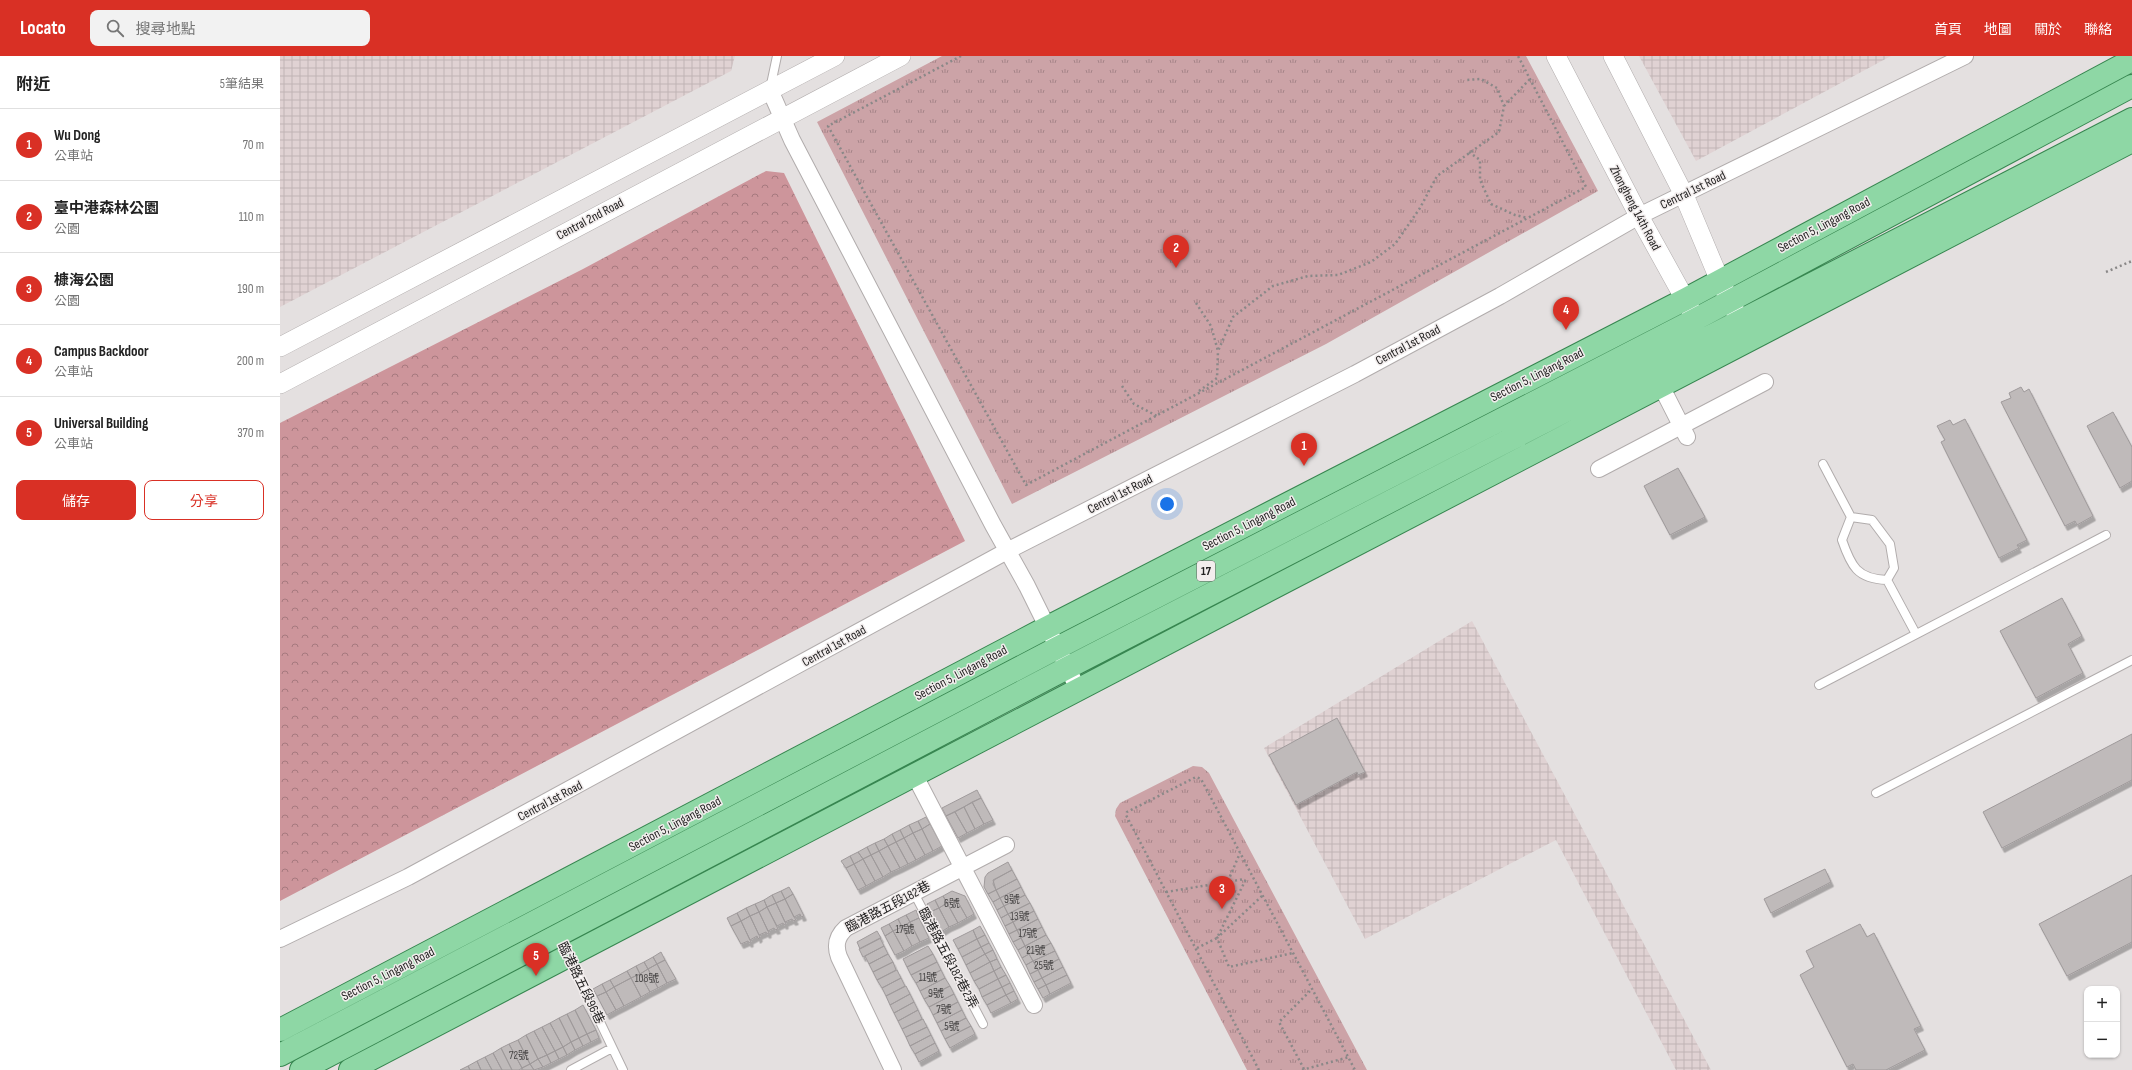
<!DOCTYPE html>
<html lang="zh-TW">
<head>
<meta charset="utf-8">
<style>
	:root { --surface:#fff; --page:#f2f2f2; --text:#222; --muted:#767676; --line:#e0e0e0; --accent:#d93025 }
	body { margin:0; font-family:"Sofia Sans Condensed","Noto Sans TC",sans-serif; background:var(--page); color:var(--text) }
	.controls { position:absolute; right:12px; bottom:12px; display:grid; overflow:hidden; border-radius:8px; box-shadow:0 1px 3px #0004 }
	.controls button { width:36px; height:36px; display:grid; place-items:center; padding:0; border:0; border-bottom:1px solid var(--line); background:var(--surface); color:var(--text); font:20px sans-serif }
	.you { position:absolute; left:887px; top:448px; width:14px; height:14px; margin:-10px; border:3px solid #fff; border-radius:50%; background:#1a73e8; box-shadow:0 0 0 6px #1a73e833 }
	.badge { display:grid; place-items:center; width:26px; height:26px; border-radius:50%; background:var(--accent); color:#fff; font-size:13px; font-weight:700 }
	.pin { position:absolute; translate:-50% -33px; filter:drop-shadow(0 1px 2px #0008) }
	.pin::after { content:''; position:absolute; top:21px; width:14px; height:12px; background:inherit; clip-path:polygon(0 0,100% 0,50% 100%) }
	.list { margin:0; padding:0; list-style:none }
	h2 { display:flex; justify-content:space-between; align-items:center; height:52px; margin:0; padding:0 16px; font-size:17px }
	h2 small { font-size:13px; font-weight:400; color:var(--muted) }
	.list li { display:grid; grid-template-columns:26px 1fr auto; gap:12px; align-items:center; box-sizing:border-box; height:72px; padding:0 16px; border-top:1px solid var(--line) }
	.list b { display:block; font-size:15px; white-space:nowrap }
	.list p { margin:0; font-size:13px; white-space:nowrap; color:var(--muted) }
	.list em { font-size:13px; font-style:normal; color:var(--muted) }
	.actions { display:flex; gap:8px; padding:12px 16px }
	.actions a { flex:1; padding:9px 0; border:1px solid var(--accent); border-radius:8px; text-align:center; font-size:14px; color:var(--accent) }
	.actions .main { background:var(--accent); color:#fff }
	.icon { flex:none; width:22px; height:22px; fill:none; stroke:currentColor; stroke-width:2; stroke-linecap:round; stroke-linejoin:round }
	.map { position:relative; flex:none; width:1852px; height:1014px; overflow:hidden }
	header { display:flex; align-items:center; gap:24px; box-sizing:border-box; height:56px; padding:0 20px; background:var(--accent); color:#fff }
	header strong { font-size:19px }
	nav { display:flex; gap:22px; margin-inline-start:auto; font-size:14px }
	.search { width:280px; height:36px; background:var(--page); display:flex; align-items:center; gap:10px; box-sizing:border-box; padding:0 14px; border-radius:8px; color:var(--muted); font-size:15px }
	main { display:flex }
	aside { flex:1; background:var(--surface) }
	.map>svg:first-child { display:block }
</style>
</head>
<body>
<header>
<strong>Locato</strong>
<div class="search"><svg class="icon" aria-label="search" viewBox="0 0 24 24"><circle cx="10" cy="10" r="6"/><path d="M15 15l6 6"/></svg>搜尋地點</div>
<nav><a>首頁</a><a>地圖</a><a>關於</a><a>聯絡</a></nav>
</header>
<main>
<aside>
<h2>附近<small>5筆結果</small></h2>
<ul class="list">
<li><span class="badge">1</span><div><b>Wu Dong</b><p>公車站</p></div><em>70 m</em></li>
<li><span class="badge">2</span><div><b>臺中港森林公園</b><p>公園</p></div><em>110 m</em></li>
<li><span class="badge">3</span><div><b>槺海公園</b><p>公園</p></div><em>190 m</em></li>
<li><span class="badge">4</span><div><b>Campus Backdoor</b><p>公車站</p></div><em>200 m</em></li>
<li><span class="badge">5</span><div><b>Universal Building</b><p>公車站</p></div><em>370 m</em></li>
</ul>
<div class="actions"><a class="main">儲存</a><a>分享</a></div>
</aside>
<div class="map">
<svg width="1852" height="1014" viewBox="0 0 1852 1014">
	<defs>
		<pattern id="industrial-grid" width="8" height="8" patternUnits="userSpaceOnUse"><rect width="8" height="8" fill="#e0d2d3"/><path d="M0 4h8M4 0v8" fill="none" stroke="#c0b4b5"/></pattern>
		<pattern id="forest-crowns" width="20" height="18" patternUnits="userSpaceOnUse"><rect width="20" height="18" fill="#cd959b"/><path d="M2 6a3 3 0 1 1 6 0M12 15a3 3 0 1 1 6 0" fill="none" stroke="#a6797e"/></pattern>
		<pattern id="park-tufts" width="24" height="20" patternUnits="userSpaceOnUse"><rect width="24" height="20" fill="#cca3a7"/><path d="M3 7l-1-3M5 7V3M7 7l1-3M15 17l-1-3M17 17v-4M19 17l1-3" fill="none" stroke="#a58488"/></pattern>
		<filter id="shadow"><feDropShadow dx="2.5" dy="4.5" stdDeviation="0" flood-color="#0004"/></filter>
	</defs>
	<rect width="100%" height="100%" fill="#e4e0e0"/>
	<path fill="url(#industrial-grid)" d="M0 0H455L451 15 0 251Z
		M1359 0H1611L1416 105Z
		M1192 565 1431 1014H1396L1276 784 1085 883 984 692Z"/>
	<path fill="url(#forest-crowns)" d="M486 115 504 117 685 485 0 845V367L303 213Z"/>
	<path fill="url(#park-tufts)" d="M662 0H1246L1318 135 1046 288 732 448 537 66Z
		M913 710 922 711 929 717 1087 1014H967L835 760 836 753 840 747Z"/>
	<path fill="#bfbaba" stroke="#9f9a9b" filter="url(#shadow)" d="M1741 331 1744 336 1749 333 1813 460 1797 469 1795 465 1785 470 1721 346 1731 342 1729 337Z
		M1833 356 1852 391V425L1840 432 1807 370Z
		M1685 363 1747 484 1737 489 1739 492 1719 502 1661 386 1665 384 1657 370 1670 364 1673 369Z
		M1398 412 1425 461 1390 479 1364 430Z
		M1782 542 1802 580 1788 588 1803 617 1756 642 1720 575Z
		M1057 662 1085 716 1078 719 1077 716 1016 749 989 699Z
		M1852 678V724L1722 792 1703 756Z
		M697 734 701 742 666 760 662 752Z
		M701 742 713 764 704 768 692 746Z
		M692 746 704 768 695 773 684 751Z
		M684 751 695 773 687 777 675 756Z
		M675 756 687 777 678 782 666 760Z
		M646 761 650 768 642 773 638 765Z
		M638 765 642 773 633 777 629 769Z
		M650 768 662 790 653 795 642 773Z
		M629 769 633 777 624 782 620 774Z
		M642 773 653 795 645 799 633 777Z
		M620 774 624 782 616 786 612 778Z
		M633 777 645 799 636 804 624 782Z
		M612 778 616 786 608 790 604 783Z
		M624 782 636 804 628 808 616 786Z
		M604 783 608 790 599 795 595 787Z
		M616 786 628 808 620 812 608 790Z
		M595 787 599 795 591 799 587 791Z
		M608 790 620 812 611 816 599 795Z
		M587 791 591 799 583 803 578 796Z
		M599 795 611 816 603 821 591 799Z
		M578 796 583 803 574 808 570 800Z
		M591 799 603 821 595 825 583 803Z
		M570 800 574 808 566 812 561 805Z
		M583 803 595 825 586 830 574 808Z
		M728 806 732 814 714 824 713 828 716 834 708 838 704 831 705 821 708 817Z
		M574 808 586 830 578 834 566 812Z
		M1545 813 1551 826 1491 857 1484 843Z
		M732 814 737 823 716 834 713 824Z
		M1852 819V886L1787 920 1759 868Z
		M737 823 741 831 720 842 716 834Z
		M509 831 513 838 505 843 501 835Z
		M741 831 745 839 724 850 720 842Z
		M716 834 720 842 713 846 708 838Z
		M501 835 505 843 496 847 492 839Z
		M672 835 685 840 694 858 687 862 678 846 673 844 667 847 663 840Z
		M513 838 524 860 521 861 520 858 514 861 505 843Z
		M492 839 496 847 487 851 484 844Z
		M745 839 750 847 728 858 724 850Z
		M663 840 667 847 659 852 655 844Z
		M720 842 724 850 717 854 713 846Z
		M505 843 514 861 516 864 513 865 512 863 505 866 496 847Z
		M484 844 487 851 479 856 475 848Z
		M655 844 659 852 650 856 647 848Z
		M673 844 678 846 687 862 678 867 667 847Z
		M496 847 506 868 504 869 503 867 497 870 487 851Z
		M667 847 678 867 669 871 659 852Z
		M750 847 754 855 733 866 728 858Z
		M475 848 479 856 470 860 466 852Z
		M724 850 728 858 721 862 717 854Z
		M487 851 498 873 495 874 494 872 488 875 479 856Z
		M466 852 470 860 461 865 457 857Z
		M659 852 669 871 661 876 650 856Z
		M636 854 639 862 630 866 626 859Z
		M754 855 758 863 737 874 733 866Z
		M479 856 489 877 487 878 486 876 479 879 470 860Z
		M457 857 461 865 451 870 447 862Z
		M728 858 733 866 725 870 721 862Z
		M626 859 630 866 622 871 618 863Z
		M470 860 480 881 478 883 477 880 470 884 461 865Z
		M639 862 649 882 640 886 630 866Z
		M618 863 622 871 613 875 609 868Z
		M758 863 762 871 741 882 737 874Z
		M461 865 471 886 469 887 468 885 461 888 451 870Z
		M630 866 640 886 632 890 622 871Z
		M733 866 737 874 729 878 725 870Z
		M609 868 613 875 605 880 601 872Z
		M1580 868 1587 881 1594 877 1641 970 1634 973 1645 994 1606 1014H1576L1573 1008 1567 1011 1520 919 1534 911 1526 895Z
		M700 870 705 879 697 883 693 874Z
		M622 871 632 890 624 895 613 875Z
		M762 871 766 879 745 890 741 882Z
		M693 874 697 883 678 893 673 884Z
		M737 874 741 882 733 886 729 878Z
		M597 875 601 882 580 893 577 886Z
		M613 875 624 895 615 899 605 880Z
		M705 879 709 887 701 891 697 883Z
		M766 879 771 887 749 898 745 890Z
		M600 882 604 890 583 901 579 893Z
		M741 882 745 890 738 894 733 886Z
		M697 883 701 891 682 901 678 893Z
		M709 887 713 894 705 898 701 891Z
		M771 887 775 895 753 905 749 898Z
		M604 890 608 898 589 908 585 900Z
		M648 890 653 898 627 911 623 903Z
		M745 890 749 898 742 902 738 894Z
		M701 891 705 898 686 909 682 901Z
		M713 894 717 903 710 906 705 898Z
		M775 895 779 903 758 914 753 905Z
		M381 896 385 904 377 908 373 901Z
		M608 898 613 906 593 916 589 908Z
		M653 898 657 906 631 919 627 911Z
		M705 898 710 906 690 917 686 909Z
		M749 898 753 905 746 909 742 902Z
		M373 901 377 908 368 913 364 906Z
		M717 903 721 911 714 915 710 906Z
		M779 903 783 911 762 922 758 914Z
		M385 904 396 923 387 927 377 908Z
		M753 905 758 914 750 918 746 909Z
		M364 906 368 913 360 918 356 910Z
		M613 906 616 914 597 924 593 916Z
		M657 906 661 914 636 927 631 919Z
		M710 906 714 915 694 925 690 917Z
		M377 908 387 927 378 932 368 913Z
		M356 910 360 918 351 922 347 915Z
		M721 911 726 919 718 923 714 915Z
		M783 911 787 919 766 929 762 922Z
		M368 913 378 932 370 936 360 918Z
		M617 914 621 922 602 932 597 924Z
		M661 914 665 922 640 935 636 927Z
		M758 914 762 922 754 926 750 918Z
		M347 915 351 922 334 931 330 924Z
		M714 915 718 923 699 933 694 925Z
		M360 918 370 936 361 941 351 922Z
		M726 919 730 927 722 931 718 923Z
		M787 919 791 927 770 938 766 929Z
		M351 922 361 941 344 950 334 931Z
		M621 922 625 930 606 940 602 932Z
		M665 922 670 930 644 943 640 935Z
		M762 922 766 929 758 933 754 926Z
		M718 923 722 931 702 941 699 933Z
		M330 924 334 931 326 936 322 928Z
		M730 927 734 935 726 939 722 931Z
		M322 928 326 936 317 940 313 933Z
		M766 929 770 938 763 942 758 933Z
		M626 930 630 938 610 949 606 940Z
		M670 930 674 938 649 951 644 943Z
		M334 931 344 950 336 954 326 936Z
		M722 931 726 939 707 949 702 941Z
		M734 935 738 943 731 947 726 939Z
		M326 936 336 954 327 959 317 940Z
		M630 938 634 946 614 957 610 949Z
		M674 938 678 946 653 959 649 951Z
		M726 939 731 947 711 957 707 949Z
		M634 946 638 954 618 965 614 957Z
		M678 946 682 954 657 967 653 959Z
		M303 949 316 974 307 978 295 954Z
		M295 954 307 978 299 982 287 958Z
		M638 954 642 963 622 973 618 965Z
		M682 954 686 962 661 975 657 967Z
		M287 958 299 982 291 986 279 962Z
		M279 962 291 986 283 991 270 967Z
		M686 962 691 970 665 983 661 975Z
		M643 963 647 971 626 981 622 973Z
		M270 967 283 991 275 995 262 971Z
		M691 970 695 978 670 992 665 983Z
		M262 971 275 995 267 999 254 975Z
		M647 971 651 979 630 990 626 981Z
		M316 974 319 982 311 986 307 978Z
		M254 975 267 999 258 1003 246 979Z
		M307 978 311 986 303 990 299 982Z
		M246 979 258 1003 250 1008 238 984Z
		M651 979 655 987 635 998 630 990Z
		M299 982 303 990 295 994 291 986Z
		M238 984 250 1008 242 1012 229 988Z
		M291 986 295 994 287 999 283 991Z
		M655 987 659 995 639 1006 635 998Z
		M229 988 242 1012 239 1014H232L221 992Z
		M283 991 287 999 279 1003 275 995Z
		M221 992 232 1014H222L213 997Z
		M275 995 279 1003 271 1007 267 999Z
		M213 997 222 1014H212L205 1001Z
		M267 999 271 1007 263 1011 258 1003Z
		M205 1001 212 1014H201L197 1005Z
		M258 1003 263 1011 254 1014 250 1008Z
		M197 1005 201 1014H190L188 1010Z
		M250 1008 254 1014H243L242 1012Z
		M188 1010 190 1014H180Z"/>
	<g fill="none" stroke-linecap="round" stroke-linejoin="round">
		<g stroke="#b1acac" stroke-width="10">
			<path id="service" d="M490 33 497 0
				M1543 408 1571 461 1562 484C1571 510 1577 523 1607 524
				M1571 461 1592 464 1610 488 1614 512 1607 524
				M1607 524 1636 578
				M1539 629 1826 479
				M1596 737 1852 604
				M634 837 703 968
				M288 899 343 1014
				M291 1014 332 992"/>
		</g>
		<g stroke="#b1acac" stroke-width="18">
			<path id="minor" d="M490 34 512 84 713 469 747 530 798 633
				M1377 322 1407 381
				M1319 413 1485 326
				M634 718 754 949
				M0 883 128 821 727 495 1075 318 1220 240 1359 160 1685 0
				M613 1014 559 901C555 890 556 881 566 872L726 789"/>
		</g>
		<g stroke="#b1acac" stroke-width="20">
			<path id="tertiary" d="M1276 0 1359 160 1412 256
				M1333 0 1404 139 1440 225 1467 279
				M0 291 555 0
				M0 328 621 0"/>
		</g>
		<g stroke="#378650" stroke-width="24">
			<path id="primary" d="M0 974 766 572 1406 243 1852 4
				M0 999 777 592 1416 263 1852 30
				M21 1014 787 612 1852 63
				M70 1014C662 701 1259 396 1852 85"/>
		</g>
		<path stroke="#8a8888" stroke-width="2.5" stroke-dasharray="2 3" stroke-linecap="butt" d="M681 0 548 70 746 429 1306 131 1238 0
			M1224 50 1250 23
			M1189 96 1200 104V124L1211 148 1235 159 1248 162
			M1826 216 1852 205
			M916 247 931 270 938 295 953 261 993 230 1028 220 1058 219 1091 206 1115 188 1140 152 1157 120 1219 76 1224 50 1217 32 1201 23 1186 24
			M842 330 854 348 877 360
			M919 335 937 322 938 295
			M948 825 960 797
			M886 836 965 823
			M982 840 937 882 949 911 1013 897
			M917 892 937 882 966 823
			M1024 1013 999 966 1032 933
			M979 1014 846 759 847 756 916 721 921 723 1075 1014
			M1022 1014 1069 1001"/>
		<use href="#service" stroke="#fff" stroke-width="8"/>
		<use href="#minor" stroke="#fff" stroke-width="16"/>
		<use href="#tertiary" stroke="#fff" stroke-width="19"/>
		<use href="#primary" stroke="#8ed7a5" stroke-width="22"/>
	</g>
	<g text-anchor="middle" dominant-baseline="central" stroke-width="3" stroke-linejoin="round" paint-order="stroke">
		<g font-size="11" fill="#4a4848">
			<text x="732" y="843">9號</text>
			<text x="672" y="847">6號</text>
			<text x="740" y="860">13號</text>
			<text x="625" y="873">17號</text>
			<text x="748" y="877">17號</text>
			<text x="756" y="894">21號</text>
			<text x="764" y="909">25號</text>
			<text x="648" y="921">11號</text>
			<text x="367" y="922">108號</text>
			<text x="656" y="937">9號</text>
			<text x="664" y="953">7號</text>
			<text x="672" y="970">5號</text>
			<text x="239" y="999">72號</text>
		</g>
		<rect fill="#f2eded" stroke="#615f5f" stroke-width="1" x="917" y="505" width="18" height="20" rx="3"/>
		<g font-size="12" font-weight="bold" fill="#232222">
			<text x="926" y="515">17</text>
		</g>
		<g font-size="13" fill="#232222" stroke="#f2eded">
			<text transform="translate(1413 134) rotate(-26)">Central 1st Road</text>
			<text transform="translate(1355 152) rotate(62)">Zhongheng 14th Road</text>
			<text transform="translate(310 163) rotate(-28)">Central 2nd Road</text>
			<text transform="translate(1544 169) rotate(-28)">Section 5, Lingang Road</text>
			<text transform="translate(1128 289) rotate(-28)">Central 1st Road</text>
			<text transform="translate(1257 319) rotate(-27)">Section 5, Lingang Road</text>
			<text transform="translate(840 438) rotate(-27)">Central 1st Road</text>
			<text transform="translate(969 468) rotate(-27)">Section 5, Lingang Road</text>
			<text transform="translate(554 590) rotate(-29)">Central 1st Road</text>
			<text transform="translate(681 617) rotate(-28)">Section 5, Lingang Road</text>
			<text transform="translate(270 745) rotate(-28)">Central 1st Road</text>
			<text transform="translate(395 768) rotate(-28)">Section 5, Lingang Road</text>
			<text transform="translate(608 851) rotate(-28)">臨港路五段182巷</text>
			<text transform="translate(668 902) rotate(62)">臨港路五段182巷2弄</text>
			<text transform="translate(108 918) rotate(-27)">Section 5, Lingang Road</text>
			<text transform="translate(301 927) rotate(64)">臨港路五段96巷</text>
		</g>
	</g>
</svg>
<div class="controls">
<button>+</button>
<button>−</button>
</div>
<div class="you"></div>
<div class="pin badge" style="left:1024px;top:410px">1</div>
<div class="pin badge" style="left:896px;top:212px">2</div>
<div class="pin badge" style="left:942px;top:853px">3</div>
<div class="pin badge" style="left:1286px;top:274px">4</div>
<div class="pin badge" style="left:256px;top:920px">5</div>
</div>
</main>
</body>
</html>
